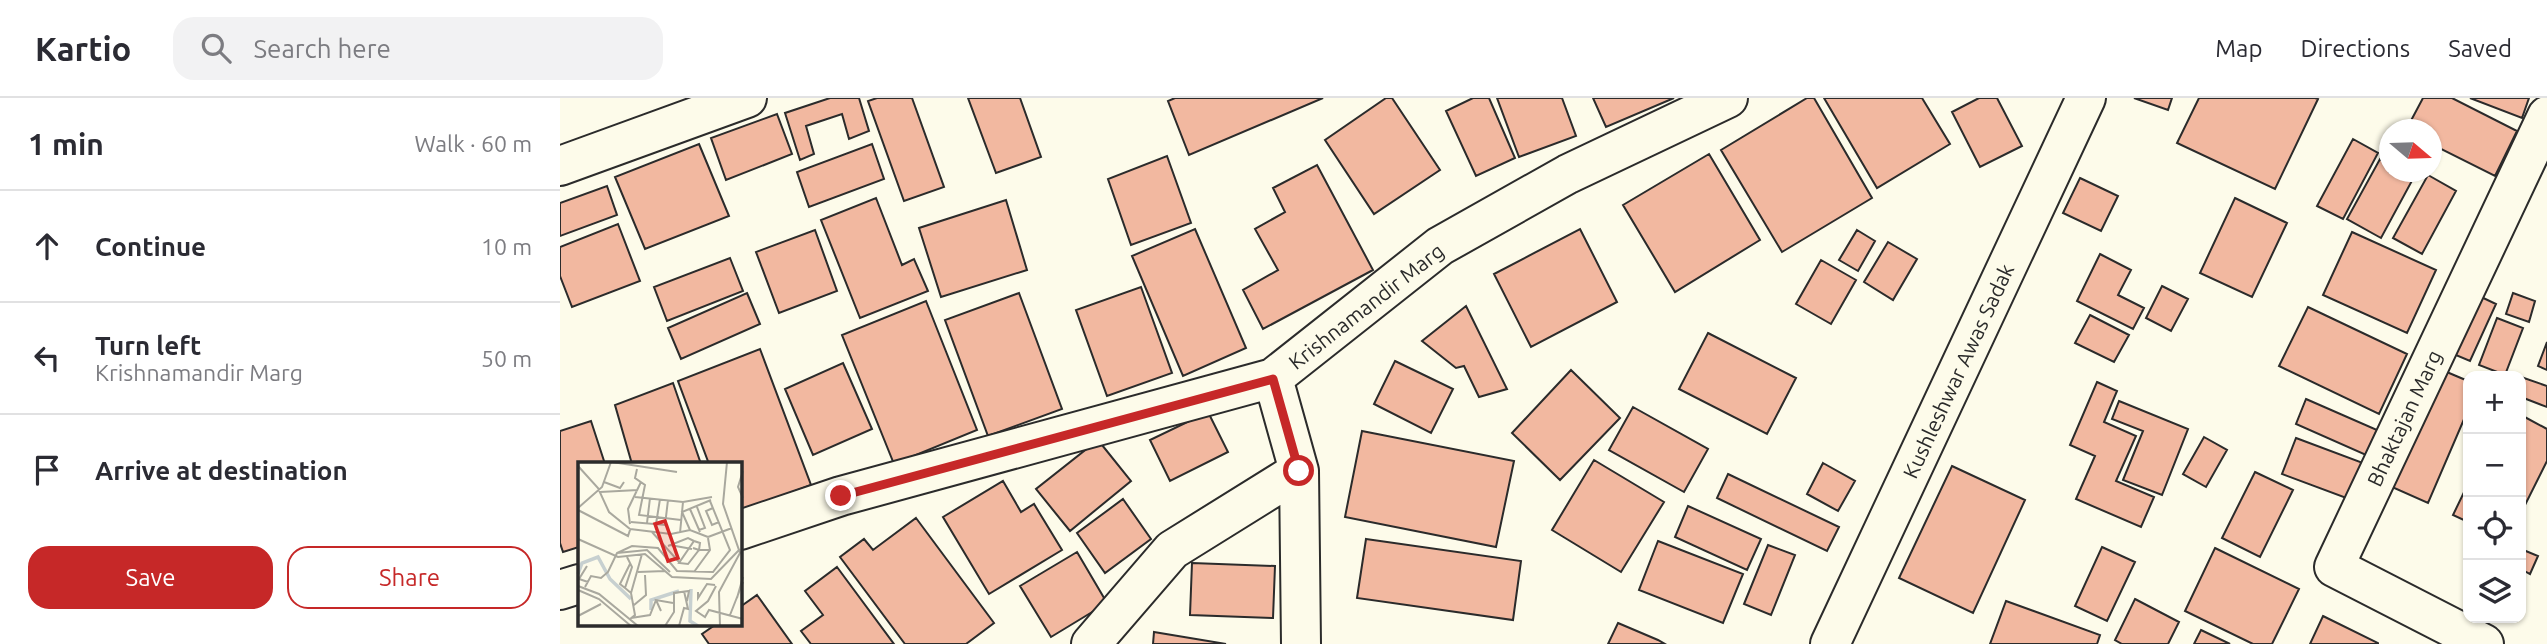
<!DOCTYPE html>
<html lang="en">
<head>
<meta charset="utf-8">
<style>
	:root { --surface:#fff; --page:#f2f2f3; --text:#2b2b33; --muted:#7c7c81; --line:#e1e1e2; --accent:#c62828 }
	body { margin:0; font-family:Ubuntu,sans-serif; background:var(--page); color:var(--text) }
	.controls { position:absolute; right:21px; bottom:21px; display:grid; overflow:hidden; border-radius:14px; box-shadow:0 2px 5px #0004 }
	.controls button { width:63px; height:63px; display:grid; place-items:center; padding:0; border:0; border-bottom:2px solid var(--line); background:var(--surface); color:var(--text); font:35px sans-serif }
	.compass { position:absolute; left:1819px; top:21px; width:63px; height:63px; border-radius:50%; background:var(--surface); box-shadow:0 2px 5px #0004; rotate:109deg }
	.stop { position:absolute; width:21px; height:21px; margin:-16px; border:5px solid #c62828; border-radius:50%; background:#fff }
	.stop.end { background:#c62828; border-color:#fff; box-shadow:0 2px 7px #0008 }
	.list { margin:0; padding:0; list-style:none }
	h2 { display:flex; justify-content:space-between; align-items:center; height:91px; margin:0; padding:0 28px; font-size:30px }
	h2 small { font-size:23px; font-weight:400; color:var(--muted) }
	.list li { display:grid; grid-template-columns:46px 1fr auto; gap:21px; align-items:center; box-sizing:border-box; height:112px; padding:0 28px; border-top:2px solid var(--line) }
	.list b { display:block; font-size:26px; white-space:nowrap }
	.list p { margin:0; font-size:23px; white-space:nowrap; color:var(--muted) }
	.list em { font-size:23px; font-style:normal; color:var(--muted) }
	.actions { display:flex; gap:14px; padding:21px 28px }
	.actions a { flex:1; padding:16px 0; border:2px solid var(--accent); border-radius:21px; text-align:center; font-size:24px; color:var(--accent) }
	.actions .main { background:var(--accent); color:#fff }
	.icon { flex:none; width:38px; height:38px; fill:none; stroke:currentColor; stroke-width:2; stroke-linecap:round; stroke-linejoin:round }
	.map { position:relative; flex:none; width:1987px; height:546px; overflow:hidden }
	header { display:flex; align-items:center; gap:42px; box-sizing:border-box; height:98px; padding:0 35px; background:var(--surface); border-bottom:2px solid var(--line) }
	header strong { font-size:33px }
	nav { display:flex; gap:38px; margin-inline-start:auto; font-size:24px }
	.search { width:490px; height:63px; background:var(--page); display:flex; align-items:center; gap:18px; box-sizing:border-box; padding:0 24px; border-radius:21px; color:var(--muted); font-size:26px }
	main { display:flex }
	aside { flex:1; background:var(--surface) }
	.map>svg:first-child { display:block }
</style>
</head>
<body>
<header>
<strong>Kartio</strong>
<div class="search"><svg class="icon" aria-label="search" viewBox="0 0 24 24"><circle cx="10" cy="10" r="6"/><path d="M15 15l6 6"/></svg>Search here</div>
<nav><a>Map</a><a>Directions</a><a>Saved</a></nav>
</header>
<main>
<aside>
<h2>1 min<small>Walk · 60 m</small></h2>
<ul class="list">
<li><svg class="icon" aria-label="ahead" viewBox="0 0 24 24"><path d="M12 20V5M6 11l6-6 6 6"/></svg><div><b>Continue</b></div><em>10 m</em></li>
<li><svg class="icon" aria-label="left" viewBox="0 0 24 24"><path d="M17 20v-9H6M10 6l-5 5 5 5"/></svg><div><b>Turn left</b><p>Krishnamandir Marg</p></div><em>50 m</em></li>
<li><svg class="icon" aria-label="arrive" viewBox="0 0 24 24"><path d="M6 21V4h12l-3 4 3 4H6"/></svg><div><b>Arrive at destination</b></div></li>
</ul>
<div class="actions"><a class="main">Save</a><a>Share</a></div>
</aside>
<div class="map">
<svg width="1987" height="546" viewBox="0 0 1987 546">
	<rect width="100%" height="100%" fill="#fdfbea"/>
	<path fill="#f2b8a0" stroke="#2b2b2b" stroke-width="2" d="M270 0H299L309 33 289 41 282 16 246 28 254 56 240 62 225 15Z
		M317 0H352L384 89 344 103 308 3Z
		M408 0H460L481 59 436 75Z
		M615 0H763L629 57 608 3Z
		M826 0H832L880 72 814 116 765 42Z
		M913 0H929L955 60 916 78 886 13Z
		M937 0H1002L1016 38 959 59Z
		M1033 0H1114L1046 29Z
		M1247 0H1254L1312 100 1222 154 1161 52Z
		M1264 0H1362L1390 46 1317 90Z
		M1419 0H1437L1462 48 1420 69 1392 14Z
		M1574 0H1612L1608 12Z
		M1639 0H1755L1758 1 1715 91 1617 45Z
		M1863 0H1892L1957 33 1935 78 1871 46V32H1846Z
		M1910 0H1969L1962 20Z
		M217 16 232 56 166 82 151 40Z
		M1793 41 1818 55 1783 121 1757 108Z
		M139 46 169 118 85 151 55 79Z
		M312 46 324 81 249 109 237 74Z
		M1149 56 1200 142 1115 194 1063 107Z
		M607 58 631 125 571 147 548 81Z
		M1820 61 1829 66V74H1844L1854 79 1821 140 1787 121Z
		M757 67 813 172 703 231 683 192 718 172 695 131 725 114 713 90Z
		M1868 77 1896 93 1862 156 1833 140Z
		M1520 80 1558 98 1541 133 1503 115Z
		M47 88 57 117 0 138V105Z
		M316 100 342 167 354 161 368 193 300 220 261 122Z
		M1675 100 1727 125 1692 199 1640 175Z
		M446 102 467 172 381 199 359 130Z
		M58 126 80 183 12 209 0 178V149Z
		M635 131 686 250 623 278 572 158Z
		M1020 131 1057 204 971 249 934 176Z
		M255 132 277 193 219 215 196 154Z
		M1297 132 1315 143 1298 173 1279 162Z
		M1792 134 1876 172 1847 235 1763 197Z
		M1328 144 1357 161 1333 202 1304 184Z
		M1540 156 1571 172 1558 197 1584 210 1573 231 1517 203Z
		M170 160 183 193 107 223 94 189Z
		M1261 162 1296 182 1271 226 1236 206Z
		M1602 188 1628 201 1611 233 1586 220Z
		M581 189 612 275 547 298 516 212Z
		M187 195 200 226 121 261 108 230Z
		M459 195 502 311 428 338 385 222Z
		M1953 195 1975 203 1969 224 1946 216Z
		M1917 197 1936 206 1910 263 1891 255Z
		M366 203 417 332 334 366 282 237Z
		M906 208 947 291 919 299 904 268 896 270 862 243Z
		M1748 209 1847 256 1819 316 1719 268Z
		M1530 217 1569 237 1554 264 1515 245Z
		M1937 220 1963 230 1945 277 1919 267Z
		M1148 235 1236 280 1207 336 1119 291Z
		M1987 244V272L1978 268Z
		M200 251 251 387 180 414V366H149L118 283Z
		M835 263 893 291 871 335 814 306Z
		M283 265 312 331 253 357 225 291Z
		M1011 272 1060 320 1000 382 952 335Z
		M1882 272 1908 283V312L1868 405 1832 389Z
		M1961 279 1987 288V309L1961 299Z
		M1537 284 1557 293 1544 324 1576 338 1556 383 1594 399 1581 429 1516 401 1535 358 1510 347Z
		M113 285 141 366H72L55 307Z
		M1746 301 1817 332 1806 357 1736 326Z
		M1559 303 1628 331 1602 397 1563 382 1583 333 1552 321Z
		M1073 309 1148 351 1124 394 1049 352Z
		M648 314 668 354 610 383 590 342Z
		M1961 317 1987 331V363L1961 415Z
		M31 323 45 366H19V449L3 454 0 445V333Z
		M802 333 954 363 936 449 785 419Z
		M1644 339 1667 352 1646 389 1623 376Z
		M1736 340 1803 365 1789 401 1722 376Z
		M538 342 571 383 510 433 476 391Z
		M1034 362 1104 404 1061 474 992 432Z
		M1263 365 1295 383 1278 413 1247 396Z
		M1392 368 1465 402 1413 515 1339 480Z
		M1695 374 1733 392 1700 459 1662 440Z
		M1168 376 1279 429 1267 453 1157 400Z
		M443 383 461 414 474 406 502 452 429 496 383 419Z
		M1908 386V424L1893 417Z
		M563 401 591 441 545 475 517 435Z
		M1128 408 1201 441 1187 472 1115 439Z
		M356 420 434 525 406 546H345L280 459 304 441 313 452Z
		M806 441 961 463 953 522 797 500Z
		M1098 443 1183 476 1163 525 1079 492Z
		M1208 447 1235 457 1211 517 1184 506Z
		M1542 449 1575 464 1547 523 1515 508Z
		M1655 450 1739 491 1712 546H1693L1625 513Z
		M1961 451 1978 458 1970 476 1961 471Z
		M517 454 547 505 491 539 460 488Z
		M632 465 715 468 713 520 630 517Z
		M277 469 334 546H251L241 533 263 517 245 493Z
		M197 497 232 546H149L142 536 155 527H180V509Z
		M1575 501 1619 524 1608 546H1562L1555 542Z
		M1446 503 1540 537 1537 546H1430Z
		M1763 518 1818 545V546H1750Z
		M1058 525 1098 542 1105 546H1048Z
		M1641 532 1670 546H1634Z
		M594 534 666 546H593Z"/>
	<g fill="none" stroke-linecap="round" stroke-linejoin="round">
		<g stroke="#2b2b2b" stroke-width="42">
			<path id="minor" d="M0 68 187 0
				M713 280 739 373 741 546
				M180 432 281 398 713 280 880 148 1008 76 1168 0
				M0 492 19 486
				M531 546 612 452 739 373
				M1270 546 1526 0
				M1924 546 1774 469 1987 18"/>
		</g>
		<use href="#minor" stroke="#fdfbea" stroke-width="38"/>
	</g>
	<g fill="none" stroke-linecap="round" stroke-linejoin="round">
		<path stroke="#c62828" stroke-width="9" d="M281 398 713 281 739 373"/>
	</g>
	<g text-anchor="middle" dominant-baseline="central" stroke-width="5" stroke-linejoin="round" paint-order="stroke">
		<g font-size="21" fill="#2b2b2b" stroke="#fdfbea">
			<text transform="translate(806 208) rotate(-38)">Krishnamandir Marg</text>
			<text transform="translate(1398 273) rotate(-65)">Kushleshwar Awas Sadak</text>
			<text transform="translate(1844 320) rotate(-65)">Bhaktajan Marg</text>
		</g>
	</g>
	<g transform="translate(18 364)">
		<rect width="164" height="164" fill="#fdfbea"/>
		<path fill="none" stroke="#c7d0d0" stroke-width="3.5" d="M0 112 4 101 20 95 32 117 53 137M113 127 112 159 120 164M73 148V138L101 129"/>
		<path fill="none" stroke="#a9a89e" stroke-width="2" d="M34 0 99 10M0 4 20 26 31 50 52 67M59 7 57 16 67 23 61 53 103 58M165 9 160 25 165 36M26 20 42 26 46 20M22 30 60 28M57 35 105 40 134 35M119 45 127 66 121 68M0 46 24 25 33 0M135 46 128 49 134 63 141 60M112 47 122 70M0 48 50 74 52 68M53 60 87 63 90 38M69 61 72 36M52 62 50 47 63 20M78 62 82 37M52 67 93 72 112 68 130 75M112 68 104 50 133 38M74 70 101 100M102 71 105 40M130 75 154 66M0 77 40 95 67 92 94 115 133 117 162 87M92 83 114 87M90 84 110 76 116 79M115 86 121 88 122 81 116 79 101 101 110 102 121 88H132M39 91 69 88 92 110M49 95 54 105 47 126 53 131M9 104 1 117 10 120M60 110 87 109M116 110 132 88 130 76M0 124 21 132 60 164M138 124 130 139 118 149 127 155 131 148 165 157M7 125 13 114 23 116 30 110 39 91 54 84 80 86 99 109 135 110 152 88 132 39M47 126 42 122 52 102M0 128 21 137 53 164M120 130V136L129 122 137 123M159 136 165 115M56 143 68 133 67 113M83 149 78 138 95 141M152 153 165 120M0 154 23 142M53 156 72 153 78 138M52 157 57 153 53 131 64 92M87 164 96 150V131L111 129 109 139M101 164 106 146 110 147 106 129M142 164 141 130 162 91 145 42 149 0"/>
		<path fill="#d62828" fill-opacity="0.15" stroke="#d62828" stroke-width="3.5" d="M87 59 100 96 90 99 77 62Z"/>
		<rect width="164" height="164" fill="none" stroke="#2b2b2b" stroke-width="3.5"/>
	</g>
</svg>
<div class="controls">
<button>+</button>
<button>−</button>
<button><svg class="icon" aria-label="locate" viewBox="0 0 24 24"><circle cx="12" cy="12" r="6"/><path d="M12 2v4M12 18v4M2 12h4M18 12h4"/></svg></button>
<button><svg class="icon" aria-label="layers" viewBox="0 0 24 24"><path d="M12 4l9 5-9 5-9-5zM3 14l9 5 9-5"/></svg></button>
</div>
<svg class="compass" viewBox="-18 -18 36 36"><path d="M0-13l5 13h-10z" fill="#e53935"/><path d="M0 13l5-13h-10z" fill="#7c7c81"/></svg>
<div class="stop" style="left:739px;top:373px"></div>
<div class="stop end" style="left:281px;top:398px"></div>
</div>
</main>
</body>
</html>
